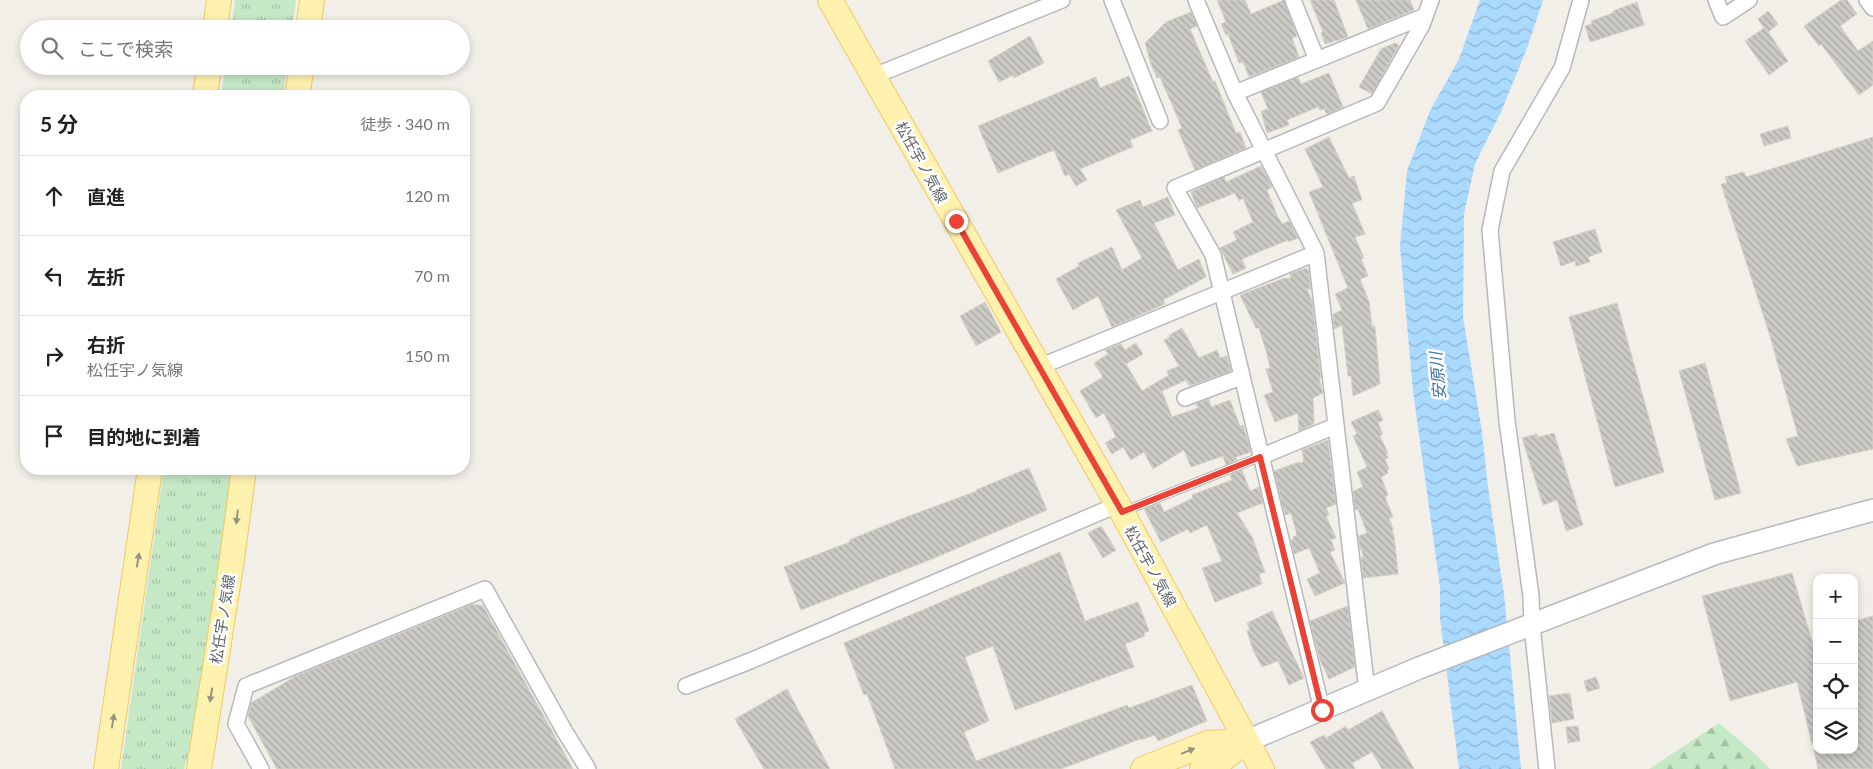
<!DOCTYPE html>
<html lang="ja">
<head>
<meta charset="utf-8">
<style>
	:root { --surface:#fff; --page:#f2f2f2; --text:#222; --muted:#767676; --line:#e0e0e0 }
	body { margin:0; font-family:Lato,"Noto Sans JP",sans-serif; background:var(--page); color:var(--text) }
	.controls { position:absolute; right:15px; bottom:15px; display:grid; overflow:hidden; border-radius:10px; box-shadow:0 2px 8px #0003 }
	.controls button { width:45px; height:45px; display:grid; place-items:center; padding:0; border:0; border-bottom:1px solid var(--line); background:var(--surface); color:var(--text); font:25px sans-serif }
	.stop { position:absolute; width:15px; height:15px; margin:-11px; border:4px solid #ea4335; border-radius:50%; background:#fff }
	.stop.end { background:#ea4335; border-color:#fff; box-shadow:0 1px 5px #0008 }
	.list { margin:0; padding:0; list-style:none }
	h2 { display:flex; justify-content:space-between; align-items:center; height:65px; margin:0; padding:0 20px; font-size:21px }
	h2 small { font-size:16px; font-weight:400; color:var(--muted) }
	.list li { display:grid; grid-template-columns:32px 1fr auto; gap:15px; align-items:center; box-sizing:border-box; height:80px; padding:0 20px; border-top:1px solid var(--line) }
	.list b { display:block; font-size:19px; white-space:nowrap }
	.list p { margin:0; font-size:16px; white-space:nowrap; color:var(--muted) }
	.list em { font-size:16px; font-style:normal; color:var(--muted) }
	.icon { flex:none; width:28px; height:28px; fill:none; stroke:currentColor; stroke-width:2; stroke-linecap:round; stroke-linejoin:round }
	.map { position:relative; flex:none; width:1873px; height:769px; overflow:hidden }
	.search { position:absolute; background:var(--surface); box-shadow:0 2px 8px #0003; left:20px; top:20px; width:450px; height:55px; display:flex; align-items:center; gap:12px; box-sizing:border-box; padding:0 18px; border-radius:28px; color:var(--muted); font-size:19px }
	.panel { position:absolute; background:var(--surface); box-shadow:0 2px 8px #0003; left:20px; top:90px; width:450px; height:385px; border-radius:20px }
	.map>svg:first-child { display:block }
</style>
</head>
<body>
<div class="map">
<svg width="1873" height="769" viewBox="0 0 1873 769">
	<defs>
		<pattern id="grass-tufts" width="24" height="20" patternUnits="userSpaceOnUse" patternTransform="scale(1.25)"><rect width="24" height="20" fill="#c5e8c5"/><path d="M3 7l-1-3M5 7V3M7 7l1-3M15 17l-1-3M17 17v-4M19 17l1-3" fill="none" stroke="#a3c0a4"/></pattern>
		<pattern id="forest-firs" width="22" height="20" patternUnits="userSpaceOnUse" patternTransform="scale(1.25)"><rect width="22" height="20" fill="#c5e8c5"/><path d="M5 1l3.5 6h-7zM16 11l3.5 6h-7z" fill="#a3c0a4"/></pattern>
		<pattern id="water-waves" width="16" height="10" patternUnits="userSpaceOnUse" patternTransform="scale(1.25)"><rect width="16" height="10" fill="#aadaff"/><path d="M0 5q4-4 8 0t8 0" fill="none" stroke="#8eb4d2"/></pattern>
		<pattern id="building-back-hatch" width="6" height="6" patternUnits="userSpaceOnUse" patternTransform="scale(1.25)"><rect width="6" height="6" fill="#cccac5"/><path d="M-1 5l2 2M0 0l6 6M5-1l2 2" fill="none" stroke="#a9a8a4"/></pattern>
	</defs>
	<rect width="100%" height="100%" fill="#f1efe8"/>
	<path fill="url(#grass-tufts)" d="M235 0H296L292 29H231Z
		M225 66H287L283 96H221Z
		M164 469H233L194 734 184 769H121Z"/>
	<path fill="url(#forest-firs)" d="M1719 723 1753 752 1770 769H1649Z"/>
	<path fill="url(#water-waves)" d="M1480 0H1543L1527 48 1501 112 1475 164 1464 214 1463 317 1482 432 1488 487 1504 594 1521 769H1459L1440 618V587L1413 391 1400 247 1407 171 1430 111 1459 59Z"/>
	<path fill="url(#building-back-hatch)" stroke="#d6d1c6" d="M1217 0H1245L1251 14 1284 0 1297 36 1292 38 1299 57 1249 77 1243 62 1239 63 1228 34 1226 35 1221 24 1226 22Z
		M1310 0H1334L1348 37 1325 44 1321 33 1323 32Z
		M1356 0H1410L1414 10 1368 29Z
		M1841 0H1847L1857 14 1840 26 1858 51 1873 41V85L1859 95 1821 44 1819 46 1804 26Z
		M1637 2 1644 25 1590 42 1585 26 1592 24 1591 21 1613 13V11Z
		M1768 11 1778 24 1768 32 1788 61 1769 75 1745 41 1764 28 1758 19Z
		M1191 12 1197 26 1190 29 1213 82 1215 81 1236 133 1240 132 1246 148 1195 170 1178 130 1182 128 1160 77 1157 78 1151 64 1145 43 1166 22Z
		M1030 36 1044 63 1014 78 1013 75 999 82 988 61Z
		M1395 43 1399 45 1372 94 1359 87 1381 49Z
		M1329 73 1343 107 1327 114 1324 109 1320 110 1318 107 1287 120 1289 125 1267 133 1261 111 1268 109 1261 92 1298 77 1301 84Z
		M1129 76 1152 131 1130 140 1133 147 1080 169 1087 180 1076 186 1069 174 1065 176 1054 150 998 173 978 126 1096 77 1100 88Z
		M1788 126 1791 138 1764 146 1760 134Z
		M1329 137 1349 178 1354 176 1362 200 1352 203 1365 234 1355 237 1364 258 1361 259 1368 276 1360 279 1369 302 1372 326H1375L1380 384 1353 396 1351 376H1348L1342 325 1334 329 1333 314 1342 310 1335 294 1348 288 1309 192 1323 187 1305 149Z
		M1873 137V449L1797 466 1786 439 1798 436 1769 333 1721 184 1727 183 1725 177 1744 172 1746 177Z
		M1261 166 1272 187 1267 190 1277 215 1282 224 1289 221 1298 238 1288 242V240L1242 259 1246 268 1233 274 1220 248 1237 240 1233 232 1253 222 1243 198 1239 201 1235 193 1197 208 1191 192 1224 177 1226 182Z
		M1168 197 1175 215 1154 223 1178 270 1199 259 1206 277 1163 300 1165 304 1158 307 1112 327 1098 296 1073 310 1056 279 1079 266 1078 263 1112 247 1122 270 1142 258 1116 210 1140 200 1143 207Z
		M1595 229 1602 252 1588 257 1590 262 1576 266 1575 261 1561 266 1553 242Z
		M1303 269H1308L1311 289H1307L1312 301 1321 379H1319L1323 393 1313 398 1314 424 1299 431 1298 413 1275 422 1264 395 1273 392 1266 369 1270 368 1267 354 1259 328H1256L1240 295 1282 279 1291 278 1290 274Z
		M985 302 1001 332 976 346 960 316Z
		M1617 303 1664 472 1615 487 1569 317Z
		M1182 328 1199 358 1217 350 1220 358 1227 356 1231 371 1189 386 1186 380 1162 391 1172 417 1198 408 1196 404 1209 399 1211 407 1230 400 1240 426 1243 425 1251 452 1236 457 1237 460 1226 465 1223 456 1191 467 1184 450 1153 469 1144 452 1131 460 1123 447 1112 454 1105 443 1116 437 1104 413 1096 418 1080 391 1103 377 1094 363 1108 354 1105 350 1121 344 1125 350 1136 343 1143 354 1126 364 1142 391 1169 375 1167 371 1179 366 1164 340 1170 337 1169 335Z
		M1705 363 1741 493 1715 500 1679 371Z
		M1378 410 1383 420 1378 423 1383 434 1380 436 1388 453 1386 454 1388 458 1385 459 1389 469 1387 470 1388 473 1381 477 1388 495 1385 497 1393 517 1389 518 1393 529 1392 530 1394 535 1398 574 1363 578 1361 557H1364L1360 547 1358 536 1367 533 1358 509 1355 510 1353 491 1363 487 1357 472 1367 467 1353 436 1357 434 1351 422Z
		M1554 433 1583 525 1566 531 1557 500 1543 505 1522 438 1537 434 1538 437Z
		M1328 440 1336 504 1326 508 1329 515 1326 516 1336 538 1331 540 1335 550 1330 552 1345 583 1315 596 1307 579 1320 573 1309 548 1294 554 1291 540 1294 539 1293 537 1297 535 1291 513 1285 515 1274 471 1296 463 1304 462 1302 450Z
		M1029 468 1047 510 932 559 801 610 784 567 850 542 849 540 901 519 977 491 976 490Z
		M1242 470 1250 491 1259 487 1263 503 1237 513 1252 537 1265 572 1259 574 1262 584 1215 602 1202 568 1222 561 1207 525 1190 533 1188 529 1161 542 1144 509 1160 503 1164 512 1193 498 1192 495 1232 480 1230 475Z
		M1101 526 1116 550 1103 558 1088 533Z
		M1060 552 1085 621 1138 602 1149 631 1144 633 1145 636 1125 644 1134 667 1015 710 993 646 965 657 989 721 964 732 976 761 1127 705 1129 708 1192 685 1207 721 1158 741 1155 735 1140 740V739L1061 769H895L867 694 864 695 844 643Z
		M1792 573 1817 658V744H1812L1797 682 1730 701 1702 596Z
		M473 604 483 606 573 769H277L248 716 251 703 296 676Z
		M1348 606 1355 667 1329 679 1320 660 1310 621Z
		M1272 611 1304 678 1289 685 1278 661 1262 667 1253 650 1247 631 1250 629 1247 623Z
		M1873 616V769H1818L1814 750H1854V621Z
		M1596 677 1600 688 1587 692 1584 681Z
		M787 689 830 769H764L735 719Z
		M1570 693 1574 719 1552 723 1549 696Z
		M1382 711 1414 769H1382L1372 752 1352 763 1355 769H1326L1310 742 1324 735 1326 738 1346 726 1348 730Z
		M1578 726 1580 741 1568 743 1566 727Z"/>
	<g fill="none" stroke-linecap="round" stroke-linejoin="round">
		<g stroke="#b5b8bc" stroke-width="10">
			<path id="lane" d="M1125 511 1260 457"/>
		</g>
		<g stroke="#b5b8bc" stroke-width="18">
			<path id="street" d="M1112 0 1160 121
				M1196 0 1235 93 1316 253 1367 691
				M1293 0 1317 60
				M1716 0 1723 17 1749 0
				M1867 0 1873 8
				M874 76 1062 0
				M1235 93 1425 16
				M1039 367 1316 253
				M1185 398 1241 377
				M1260 457 1335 426
				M686 686 750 661 1117 505
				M1322 710 1213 255 1175 188 1377 103 1422 25 1431 0
				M261 769 236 724 246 686 485 589 565 732 588 769
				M1547 769 1532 625 1531 596 1507 421 1490 230 1502 171 1562 68 1581 0"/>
		</g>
		<g stroke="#b6babf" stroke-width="24">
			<path id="secondary" d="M1247 741 1419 668 1714 554 1873 510"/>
		</g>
		<g stroke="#f2c960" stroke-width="26">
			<path id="primary" d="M830 0 1122 512 1262 769
				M215 29 219 0
				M308 29 312 0
				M205 96 209 66
				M297 96 302 66
				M106 769 150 469
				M199 769 231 566 244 469
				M1143 769 1208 743 1247 741
				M1202 769 1218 763 1247 741"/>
		</g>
		<use href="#lane" stroke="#fff" stroke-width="8"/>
		<use href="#street" stroke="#fff" stroke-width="15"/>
		<use href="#secondary" stroke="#fff" stroke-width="21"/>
		<use href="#primary" stroke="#fff2af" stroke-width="24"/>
	</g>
	<defs><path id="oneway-solid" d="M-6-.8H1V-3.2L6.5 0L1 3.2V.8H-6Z" transform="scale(1.25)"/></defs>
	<g fill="#979581">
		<use href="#oneway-solid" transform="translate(237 517) rotate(97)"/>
		<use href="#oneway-solid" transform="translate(138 560) rotate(-81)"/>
		<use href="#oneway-solid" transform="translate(211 695) rotate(99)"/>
		<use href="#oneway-solid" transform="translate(113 721) rotate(-81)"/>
		<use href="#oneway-solid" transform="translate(1188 751) rotate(-22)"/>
	</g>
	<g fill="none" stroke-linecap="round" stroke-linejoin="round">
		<path stroke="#ea4335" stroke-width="6" d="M956 221 1122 512 1260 457 1322 710"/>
	</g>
	<g text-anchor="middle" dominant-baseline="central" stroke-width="5" stroke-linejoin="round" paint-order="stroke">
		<g font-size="15" fill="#5f6368" stroke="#fff">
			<text transform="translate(922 162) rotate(61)">松任宇ノ気線</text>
			<text transform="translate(1151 566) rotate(61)">松任宇ノ気線</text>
			<text transform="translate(222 619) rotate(-81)">松任宇ノ気線</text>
		</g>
		<g font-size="16" font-style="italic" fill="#4174aa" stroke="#fff">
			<text transform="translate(1437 376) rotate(-95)">安原川</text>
		</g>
	</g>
</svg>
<div class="controls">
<button>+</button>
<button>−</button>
<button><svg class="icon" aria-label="locate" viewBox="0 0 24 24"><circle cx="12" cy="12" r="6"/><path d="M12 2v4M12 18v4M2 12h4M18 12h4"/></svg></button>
<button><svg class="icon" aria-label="layers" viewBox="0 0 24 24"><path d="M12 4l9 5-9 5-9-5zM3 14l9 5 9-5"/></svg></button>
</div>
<div class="stop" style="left:1322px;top:710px"></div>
<div class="stop end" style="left:956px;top:221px"></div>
<div class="search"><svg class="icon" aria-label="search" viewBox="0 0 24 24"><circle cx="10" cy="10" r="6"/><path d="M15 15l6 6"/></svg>ここで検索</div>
<section class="panel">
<h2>5 分<small>徒歩 · 340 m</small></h2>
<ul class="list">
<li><svg class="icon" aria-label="ahead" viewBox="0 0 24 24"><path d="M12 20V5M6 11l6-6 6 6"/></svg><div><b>直進</b></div><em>120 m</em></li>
<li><svg class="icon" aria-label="left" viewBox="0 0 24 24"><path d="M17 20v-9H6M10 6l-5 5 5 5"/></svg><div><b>左折</b></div><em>70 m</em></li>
<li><svg class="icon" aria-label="right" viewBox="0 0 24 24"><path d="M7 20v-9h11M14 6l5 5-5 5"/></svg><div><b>右折</b><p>松任宇ノ気線</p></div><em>150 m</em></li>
<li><svg class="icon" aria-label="arrive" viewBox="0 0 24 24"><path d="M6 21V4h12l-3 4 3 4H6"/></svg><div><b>目的地に到着</b></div></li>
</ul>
</section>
</div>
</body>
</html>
